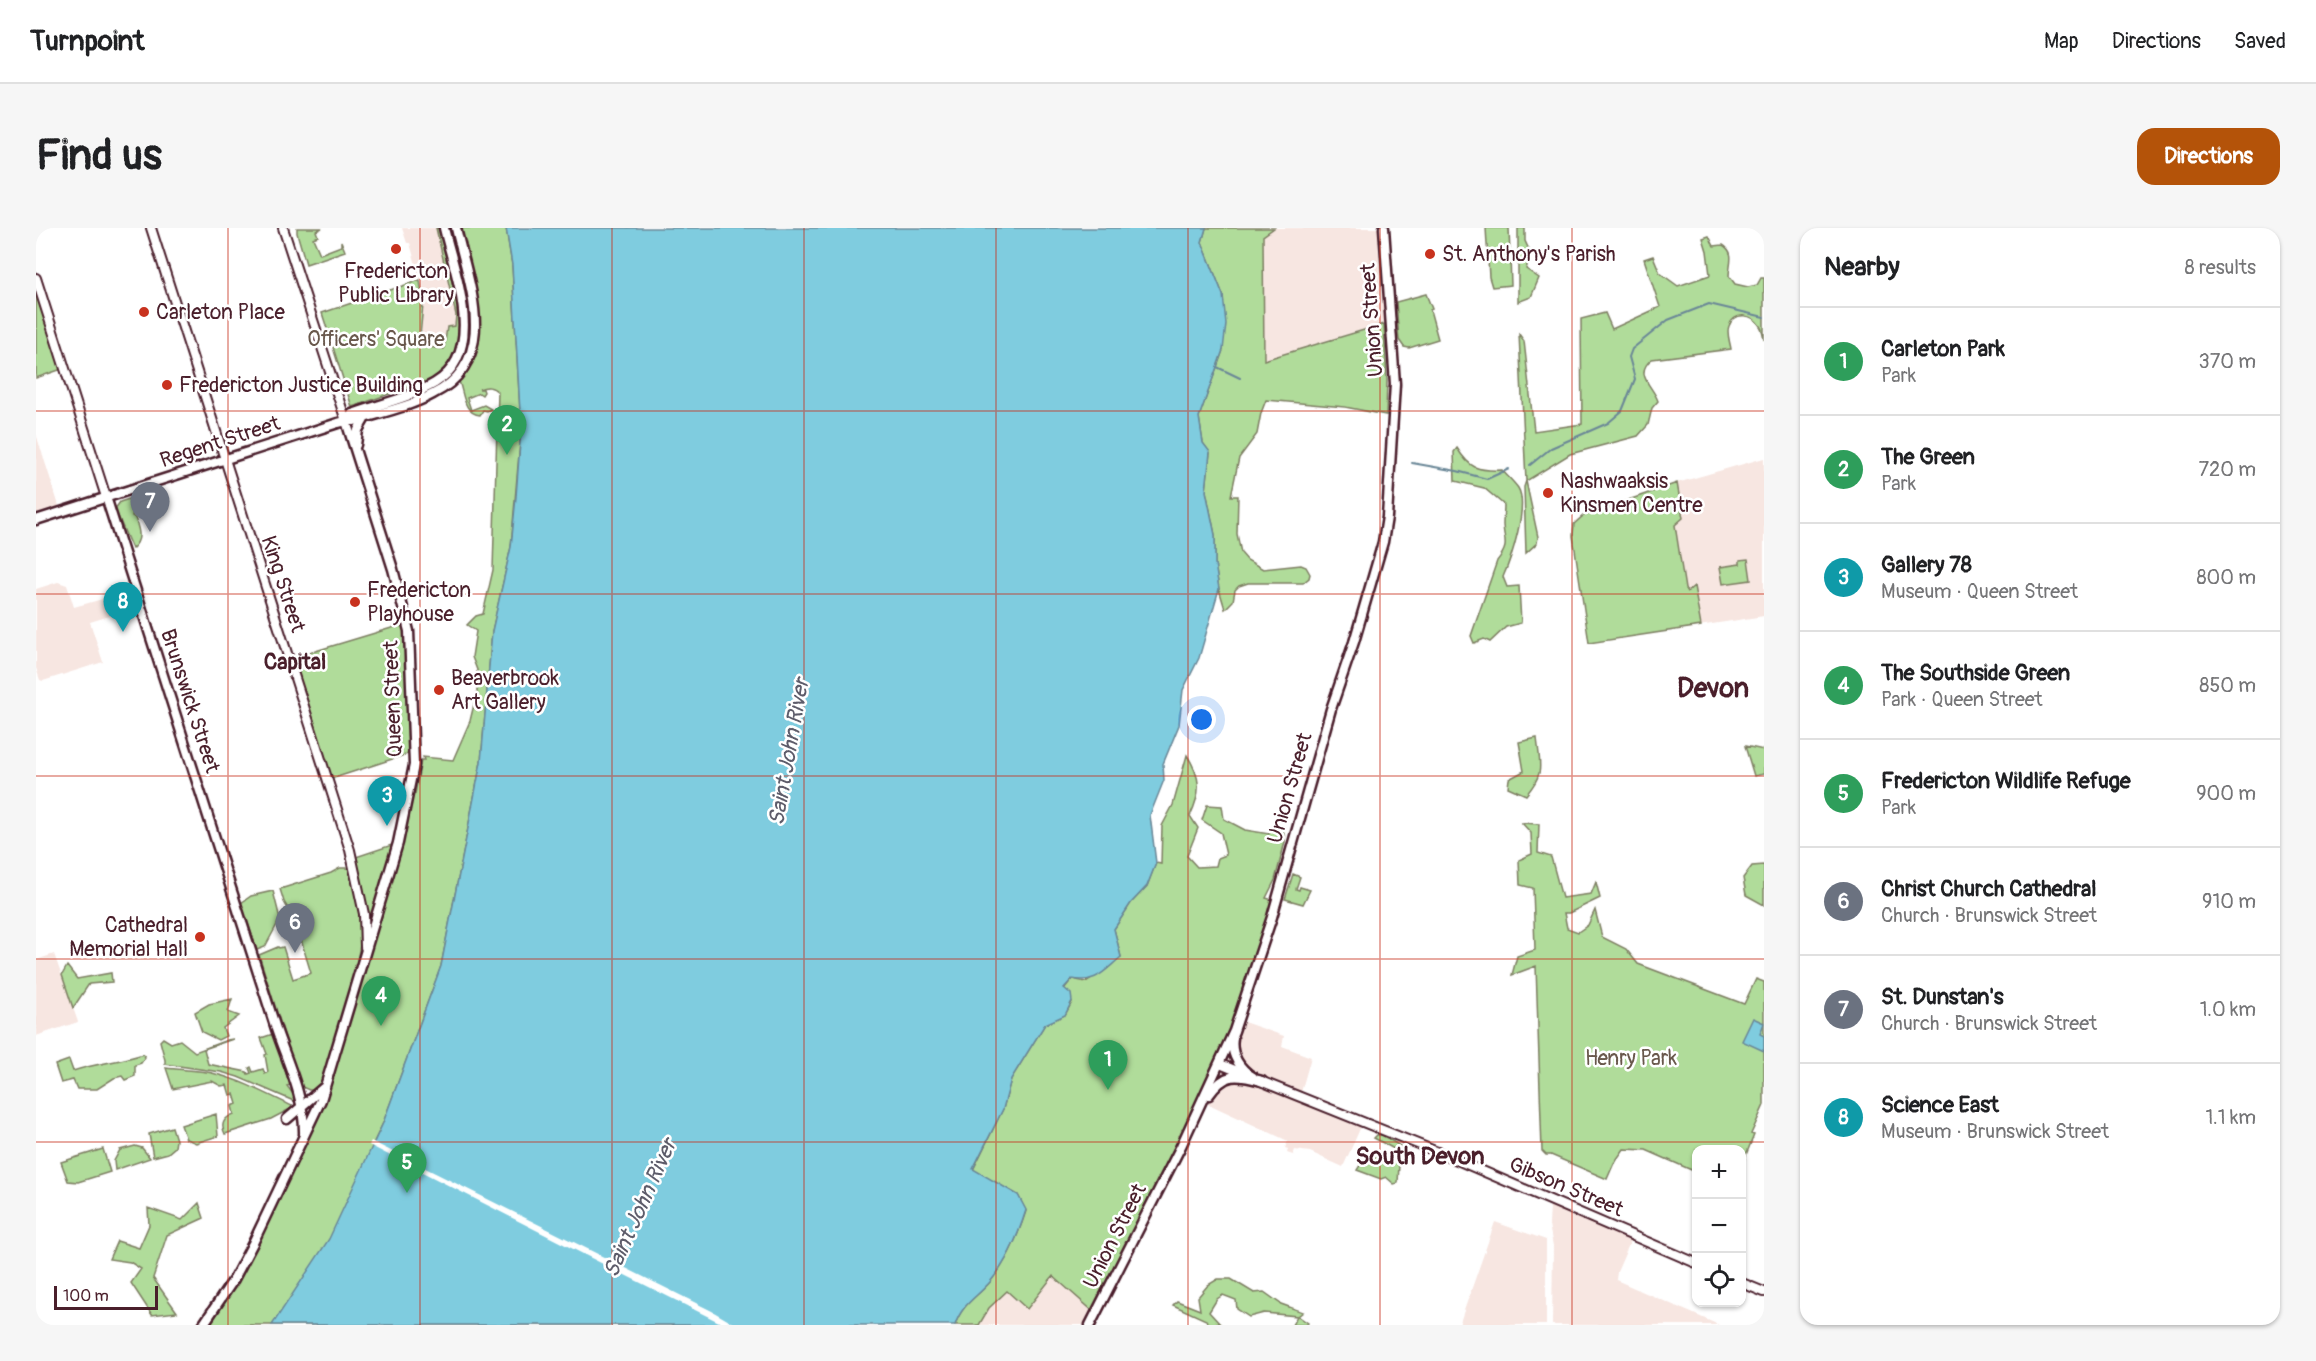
<!DOCTYPE html>
<html lang="en">
<head>
<meta charset="utf-8">
<style>
	:root { --surface:#fff; --page:#f6f6f6; --text:#202124; --muted:#757577; --line:#e0e0e0; --accent:#b45309 }
	body { margin:0; font-family:Pangolin,sans-serif; background:var(--page); color:var(--text) }
	.controls { position:absolute; right:18px; bottom:18px; display:grid; overflow:hidden; border-radius:12px; box-shadow:0 2px 4px #0004 }
	.controls button { width:54px; height:54px; display:grid; place-items:center; padding:0; border:0; border-bottom:2px solid var(--line); background:var(--surface); color:var(--text); font:30px sans-serif }
	.scale { position:absolute; left:18px; bottom:15px; width:104px; box-sizing:border-box; padding-left:6px; border:3px solid #4a1f2b; border-top:0; font-size:16px; line-height:21px; white-space:nowrap; color:#4a1f2b; -webkit-text-stroke:4px #fff; paint-order:stroke }
	.you { position:absolute; left:1166px; top:492px; width:21px; height:21px; margin:-15px; border:4px solid #fff; border-radius:50%; background:#1a73e8; box-shadow:0 0 0 9px #1a73e833 }
	.badge { display:grid; place-items:center; width:39px; height:39px; border-radius:50%; background:var(--accent); color:#fff; font-size:20px; font-weight:700 }
	.pin { position:absolute; translate:-50% -50px; filter:drop-shadow(0 2px 3px #0008) }
	.pin::after { content:''; position:absolute; top:32px; width:21px; height:18px; background:inherit; clip-path:polygon(0 0,100% 0,50% 100%) }
	.list { margin:0; padding:0; list-style:none }
	h2 { display:flex; justify-content:space-between; align-items:center; height:78px; margin:0; padding:0 24px; font-size:26px }
	h2 small { font-size:20px; font-weight:400; color:var(--muted) }
	.list li { display:grid; grid-template-columns:39px 1fr auto; gap:18px; align-items:center; box-sizing:border-box; height:108px; padding:0 24px; border-top:2px solid var(--line) }
	.list b { display:block; font-size:22px; white-space:nowrap }
	.list p { margin:0; font-size:20px; white-space:nowrap; color:var(--muted) }
	.list em { font-size:20px; font-style:normal; color:var(--muted) }
	.icon { flex:none; width:33px; height:33px; fill:none; stroke:currentColor; stroke-width:2; stroke-linecap:round; stroke-linejoin:round }
	.map { position:relative; flex:none; width:1728px; height:1097px; overflow:hidden; border-radius:18px }
	header { display:flex; align-items:center; gap:36px; box-sizing:border-box; height:84px; padding:0 30px; background:var(--surface); border-bottom:2px solid var(--line) }
	header strong { font-size:28px }
	nav { display:flex; gap:33px; margin-inline-start:auto; font-size:21px }
	.intro { display:flex; align-items:center; justify-content:space-between; box-sizing:border-box; height:144px; padding:0 36px }
	h1 { margin:0; font-size:42px }
	.button { padding:15px 27px; border-radius:18px; background:var(--accent); color:#fff; font-size:21px; font-weight:700 }
	main { display:flex; gap:36px; padding:0 36px }
	aside { flex:1; background:var(--surface); border-radius:18px; box-shadow:0 2px 4px #0004 }
	.map>svg:first-child { display:block }
</style>
</head>
<body>
<header>
<strong>Turnpoint</strong>
<nav><a>Map</a><a>Directions</a><a>Saved</a></nav>
</header>
<div class="intro"><h1>Find us</h1><a class="button">Directions</a></div>
<main>
<div class="map">
<svg width="1728" height="1097" viewBox="0 0 1728 1097">
	<rect width="100%" height="100%" fill="#fff"/>
	<filter id="ink" filterUnits="userSpaceOnUse"><feTurbulence type="fractalNoise" baseFrequency=".0167" numOctaves="2"/><feDisplacementMap in="SourceGraphic" scale="12" xChannelSelector="R" yChannelSelector="G"/><feConvolveMatrix kernelMatrix="1 2 1 2 8 2 1 2 1" color-interpolation-filters="sRGB"/></filter>
	<g filter="url(#ink)">
		<path fill="#f7e6e1" d="M366 0H400L420 87 419 98 411 99 408 121 383 118 347 64 384 52 374 15H371Z
			M1225 0H1348L1355 93 1228 132V36Z
			M0 206 25 284 0 292Z
			M1728 230V388L1553 415 1537 308 1536 301 1540 292 1547 288 1641 255Z
			M22 354 31 357 38 379 88 365 93 382 54 394 67 434 7 453 4 452 0 440V361Z
			M18 726 42 794 0 808V732Z
			M1202 792 1248 808 1246 818 1275 829 1264 868 1327 894 1307 939 1274 924 1259 922 1257 927 1251 925 1252 921 1249 920 1252 913 1166 873Z
			M1514 978 1595 1012 1581 1044 1580 1052 1683 1097H1516L1517 1018 1513 997Z
			M1459 994 1510 1012V1097H1423Z
			M1017 1048 1059 1085 1054 1097H943L953 1080 971 1063 982 1074Z"/>
		<path fill="#b0dc9a" stroke="#7d7e62" stroke-width="1.5" d="M261 0H286L280 3 282 8 277 10 284 26 305 18V13L309 23 270 36 261 5Z
			M400 0H404L424 90C426 115 418 137 396 151L316 179 286 85 384 52 387 77 383 118 408 121 411 99 419 98 420 87Z
			M424 0H470L476 37 485 202 475 319 456 403 445 534 405 738 347 895 336 918 689 1097H167L179 1081 285 872 330 726 317 630 362 615 372 566H379L385 532H388L387 529 417 532 434 493 441 464V442L436 429 440 403 431 397 440 388 447 386 457 342 462 164C456 158 451 158 443 161H447L448 164 446 167 443 165 431 170 435 182 448 177 455 181 451 183 447 182 444 187C428 186 428 167 423 153 429 146 435 138 439 130 452 97 431 34 424 0Z
			M1170 0H1238L1227 8 1228 132 1348 96 1351 152 1350 187 1309 179 1230 172 1225 185 1221 206 1203 230 1195 268H1202L1201 306 1205 325 1211 332 1227 341 1265 337 1270 339 1274 346 1273 350 1267 355H1212L1203 358 1199 362 1197 373 1189 381 1183 361 1179 336V307L1170 263 1174 225 1167 215 1163 189 1187 122V67L1166 14Z
			M1450 0H1473L1475 57 1456 59 1453 49Z
			M1482 0H1489V13L1495 26 1490 41 1503 50 1495 69 1482 74Z
			M1673 8 1678 18 1687 17C1700 25 1693 36 1693 48L1699 56 1712 59 1721 57 1725 50H1728V111C1727 108 1727 102 1724 98 1717 86 1699 83 1693 98 1690 105 1694 114 1695 121L1616 131C1597 146 1617 158 1622 173L1616 180 1612 197 1602 208 1534 226 1490 253 1502 309 1501 315 1490 325 1488 259 1490 253 1483 106 1488 113 1498 203 1546 196 1545 91 1569 85 1576 101 1624 79 1608 31 1617 28 1624 45 1642 58 1674 47 1671 23 1667 10Z
			M0 50 29 140 0 150Z
			M1390 66 1396 81 1394 82 1402 111 1373 120 1368 119 1363 112 1360 74Z
			M1421 220C1434 241 1442 243 1466 242 1471 248 1478 254 1482 260 1493 278 1475 331 1467 349L1471 359 1483 358 1485 395 1470 399 1454 414 1448 411 1438 415 1435 408 1461 333C1474 317 1468 314 1467 297 1467 290 1468 283 1468 277L1448 260 1419 253 1418 224Z
			M1641 255 1647 290 1639 297 1649 361 1651 364 1658 358 1665 398 1553 415 1537 308 1538 296 1547 288Z
			M93 271 97 285 96 288 99 290C103 302 107 311 96 321L79 281 84 274Z
			M1712 331 1715 352 1687 356 1684 339 1704 336V332Z
			M372 395 378 524 292 552 253 431Z
			M1501 510C1504 538 1509 545 1490 567L1472 559 1473 551 1488 543 1483 514Z
			M1709 518 1728 522V546L1718 548Z
			M1151 527C1165 550 1166 562 1154 588L1162 600 1151 628 1161 639 1180 638 1182 630 1190 627 1185 605 1166 592 1171 577 1186 578 1188 591 1209 602 1233 606 1236 598 1247 600 1249 614 1239 652 1230 670 1240 673 1198 803 1059 1085 1017 1048 991 1081 971 1063 953 1080 943 1097H919C926 1076 940 1070 954 1054 972 1033 982 1008 990 983L982 967 937 942 967 881 975 851 1009 796 1029 787 1036 774 1028 761 1036 751 1050 754 1085 729 1078 701 1095 675 1111 658 1120 635 1125 636 1126 598 1137 577Z
			M1486 595 1503 596 1502 625 1515 629 1526 670 1555 666 1560 654 1564 670 1533 685H1528L1531 700 1542 704 1552 697 1559 682 1566 709 1590 721 1602 736 1708 776 1720 751 1728 754V877L1715 906 1718 907 1706 937V922H1660V944L1610 922 1588 921 1578 935 1571 951 1515 927H1510L1506 923 1500 738 1476 747 1481 728 1499 722 1497 660 1484 657 1483 632 1496 626 1495 605Z
			M1728 637V677L1710 667 1707 650 1716 638Z
			M304 640H311L315 643C319 664 325 686 325 707 324 730 296 845 282 859 279 862 278 862 273 862L266 859 263 854 223 727 242 719 243 720 247 719 257 751 275 745 262 702 257 704 253 701 260 698 268 702 272 696 257 689 248 674 244 661 295 645Z
			M1257 646 1264 649 1260 661 1263 662 1264 659 1274 662 1267 676 1249 671Z
			M237 663 244 691 229 719 221 722 205 675 215 668Z
			M31 738 41 751 75 745 76 754 53 756 37 780 26 747Z
			M196 771 192 784 203 788 187 800 190 808 182 812 166 804 159 784 173 776Z
			M237 806 254 857 251 858 260 870V874L202 849 185 844 129 836V832L124 813 127 810 135 815 144 812 159 824 191 812 197 811 168 821 172 836 211 844 212 846 215 845 213 840 215 839 217 844 227 841 229 846 232 844 229 827 231 826 225 810Z
			M107 826 109 829 105 835 99 837V848L89 852 86 848 78 850 61 861H41L37 852 25 855 19 837 33 832 37 843C60 835 84 834 107 826Z
			M130 840C145 842 161 842 176 845 205 852 231 866 258 879L235 891 189 906C184 896 188 890 198 886L196 878 201 876 198 866 194 867 191 857 185 858 176 853 171 854 137 861Z
			M180 886 182 908 160 915 150 911 145 897Z
			M136 899 140 912 139 919 132 925 117 929 113 906Z
			M1341 907H1346L1364 918 1362 955 1358 956 1350 949 1345 951 1321 942 1330 928 1334 929 1357 927 1358 921 1338 910Z
			M99 918 106 920 114 930 79 942 78 933 84 922Z
			M67 921 74 944 42 954 32 953 25 934Z
			M163 975 168 990 131 1007 117 1050 141 1084 116 1087 95 1055 105 1041 94 1034 73 1031 81 1013 103 1020 113 997 112 980 146 992Z
			M1182 1051H1195L1218 1065 1228 1064 1245 1076 1267 1084 1262 1088 1272 1095 1270 1097H1256L1261 1088 1228 1085 1213 1089 1201 1081 1200 1072 1187 1067 1181 1071 1173 1084 1185 1097H1174L1170 1092 1137 1077 1141 1073 1164 1082 1162 1069 1172 1057Z"/>
		<path fill="#7fccdf" stroke="#6a8797" stroke-width="1.5" d="M470 0H1170L1166 14 1187 67 1190 96 1187 122 1163 189 1167 215 1174 224 1170 263 1179 307V336L1183 361 1163 430 1147 462 1143 497 1127 536 1128 552 1114 587 1120 635 1111 658 1095 675 1078 701 1085 729C1068 743 1060 756 1036 751L1028 760 1035 766 1036 773 1029 787 1009 796 975 851 967 881 937 941 982 967 990 982C982 1008 972 1033 954 1054 940 1070 926 1076 919 1097H236L293 1011 347 895 405 738 445 534 456 403 475 319 480 269 485 202 476 37Z
			M1717 790 1728 795 1724 806 1728 808V823L1706 813Z"/>
		<path fill="#fff" d="M335 913 676 1083 700 1097H689L551 1028 333 917Z"/>
		<g fill="none" stroke-linecap="round" stroke-linejoin="round">
			<path stroke="#6a8797" stroke-width="2" d="M1181 139 1204 150
				M1376 235 1421 243 1451 251 1473 241
				M1494 237 1515 220 1572 195 1586 183 1599 151 1593 129 1596 121 1632 92 1673 76 1728 89"/>
			<g stroke="#4a1f2b" stroke-width="12">
				<path id="secondary" d="M115 0 314 622 328 686 329 719
					M247 0 310 193
					M0 50 70 269
					M1184 836 1211 847
					M1222 852 1414 929 1660 1035
					M1706 1055 1728 1064"/>
			</g>
			<g stroke="#4a1f2b" stroke-width="13">
				<path id="primary" d="M310 193 316 186C342 177 376 169 399 155 451 124 419 47 408 0
					M320 217 322 202 329 190
					M70 269 240 801C252 836 269 871 268 907
					M0 292 302 195 310 193H318C344 185 373 179 397 166 465 132 433 57 420 0
					M1197 810C1194 827 1204 841 1217 849
					M1173 867C1189 844 1200 846 1226 853
					M251 891 287 860
					M167 1097 198 1051 217 1015 285 872 362 615 378 537 373 403 357 341 310 193
					M1054 1097 1145 918 1198 803 1236 689 1295 481 1318 414 1347 314 1351 289 1359 156 1348 0"/>
			</g>
			<use href="#secondary" stroke="#fff" stroke-width="8"/>
			<use href="#primary" stroke="#fff" stroke-width="8"/>
		</g>
	</g>
	<path fill="none" stroke="#c8321e" stroke-width="1.5" stroke-opacity="0.55" d="M192 0V1097M384 0V1097M576 0V1097M768 0V1097M960 0V1097M1152 0V1097M1344 0V1097M1536 0V1097M0 183H1728M0 366H1728M0 548H1728M0 731H1728M0 914H1728"/>
	<g fill="#c8321e" stroke="#fff" stroke-width="2">
		<circle cx="360" cy="21" r="6"/>
		<circle cx="1394" cy="26" r="6"/>
		<circle cx="108" cy="84" r="6"/>
		<circle cx="131" cy="157" r="6"/>
		<circle cx="1512" cy="265" r="6"/>
		<circle cx="319" cy="374" r="6"/>
		<circle cx="403" cy="462" r="6"/>
		<circle cx="164" cy="709" r="6"/>
	</g>
	<g text-anchor="middle" dominant-baseline="central" stroke-width="5" stroke-linejoin="round" paint-order="stroke">
		<g font-size="21" fill="#4a1f2b" stroke="#fff" text-anchor="start">
			<text x="1406" y="26">St. Anthony's Parish</text>
			<text x="360" y="43" text-anchor="middle">Fredericton<tspan x="360" dy="24">Public Library</tspan></text>
			<text x="120" y="84">Carleton Place</text>
			<text x="143" y="157">Fredericton Justice Building</text>
			<text x="1524" y="253">Nashwaaksis<tspan x="1524" dy="24">Kinsmen Centre</tspan></text>
			<text x="331" y="362">Fredericton<tspan x="331" dy="24">Playhouse</tspan></text>
			<text x="415" y="450">Beaverbrook<tspan x="415" dy="24">Art Gallery</tspan></text>
			<text x="152" y="697" text-anchor="end">Cathedral<tspan x="152" dy="24">Memorial Hall</tspan></text>
		</g>
		<g font-size="21" fill="#4a1f2b" stroke="#fff">
			<text transform="translate(1336 92) rotate(-94)">Union Street</text>
			<text transform="translate(184 214) rotate(-18)">Regent Street</text>
			<text transform="translate(247 356) rotate(72)">King Street</text>
			<text transform="translate(357 471) rotate(-92)">Queen Street</text>
			<text transform="translate(154 473) rotate(72)">Brunswick Street</text>
			<text transform="translate(1254 560) rotate(-74)">Union Street</text>
			<text transform="translate(1530 959) rotate(23)">Gibson Street</text>
			<text transform="translate(1079 1008) rotate(-63)">Union Street</text>
		</g>
		<g font-size="21" fill="#69584c" stroke="#fff">
			<text x="340" y="111">Officers' Square</text>
			<text x="1595" y="830">Henry Park</text>
		</g>
		<g font-size="22" font-weight="bold" fill="#4a1f2b" stroke="#fff">
			<text x="259" y="434">Capital</text>
		</g>
		<g font-size="22" font-style="italic" fill="#5d5c6a" stroke="#fff">
			<text transform="translate(753 524) rotate(-80)">Saint John River</text>
			<text transform="translate(604 980) rotate(-66)">Saint John River</text>
		</g>
		<g font-size="24" font-weight="bold" fill="#4a1f2b" stroke="#fff">
			<text x="1384" y="928">South Devon</text>
		</g>
		<g font-size="27" font-weight="bold" fill="#4a1f2b" stroke="#fff">
			<text x="1677" y="460">Devon</text>
		</g>
	</g>
</svg>
<div class="controls">
<button>+</button>
<button>−</button>
<button><svg class="icon" aria-label="locate" viewBox="0 0 24 24"><circle cx="12" cy="12" r="6"/><path d="M12 2v4M12 18v4M2 12h4M18 12h4"/></svg></button>
</div>
<div class="scale">100 m</div>
<div class="you"></div>
<div class="pin badge" style="left:1072px;top:862px;background:#2e9e5b">1</div>
<div class="pin badge" style="left:471px;top:227px;background:#2e9e5b">2</div>
<div class="pin badge" style="left:351px;top:598px;background:#0f9aa8">3</div>
<div class="pin badge" style="left:345px;top:798px;background:#2e9e5b">4</div>
<div class="pin badge" style="left:371px;top:965px;background:#2e9e5b">5</div>
<div class="pin badge" style="left:259px;top:725px;background:#6b7280">6</div>
<div class="pin badge" style="left:114px;top:304px;background:#6b7280">7</div>
<div class="pin badge" style="left:87px;top:404px;background:#0f9aa8">8</div>
</div>
<aside>
<h2>Nearby<small>8 results</small></h2>
<ul class="list">
<li><span class="badge" style="background:#2e9e5b">1</span><div><b>Carleton Park</b><p>Park</p></div><em>370 m</em></li>
<li><span class="badge" style="background:#2e9e5b">2</span><div><b>The Green</b><p>Park</p></div><em>720 m</em></li>
<li><span class="badge" style="background:#0f9aa8">3</span><div><b>Gallery 78</b><p>Museum · Queen Street</p></div><em>800 m</em></li>
<li><span class="badge" style="background:#2e9e5b">4</span><div><b>The Southside Green</b><p>Park · Queen Street</p></div><em>850 m</em></li>
<li><span class="badge" style="background:#2e9e5b">5</span><div><b>Fredericton Wildlife Refuge</b><p>Park</p></div><em>900 m</em></li>
<li><span class="badge" style="background:#6b7280">6</span><div><b>Christ Church Cathedral</b><p>Church · Brunswick Street</p></div><em>910 m</em></li>
<li><span class="badge" style="background:#6b7280">7</span><div><b>St. Dunstan's</b><p>Church · Brunswick Street</p></div><em>1.0 km</em></li>
<li><span class="badge" style="background:#0f9aa8">8</span><div><b>Science East</b><p>Museum · Brunswick Street</p></div><em>1.1 km</em></li>
</ul>
</aside>
</main>
</body>
</html>
